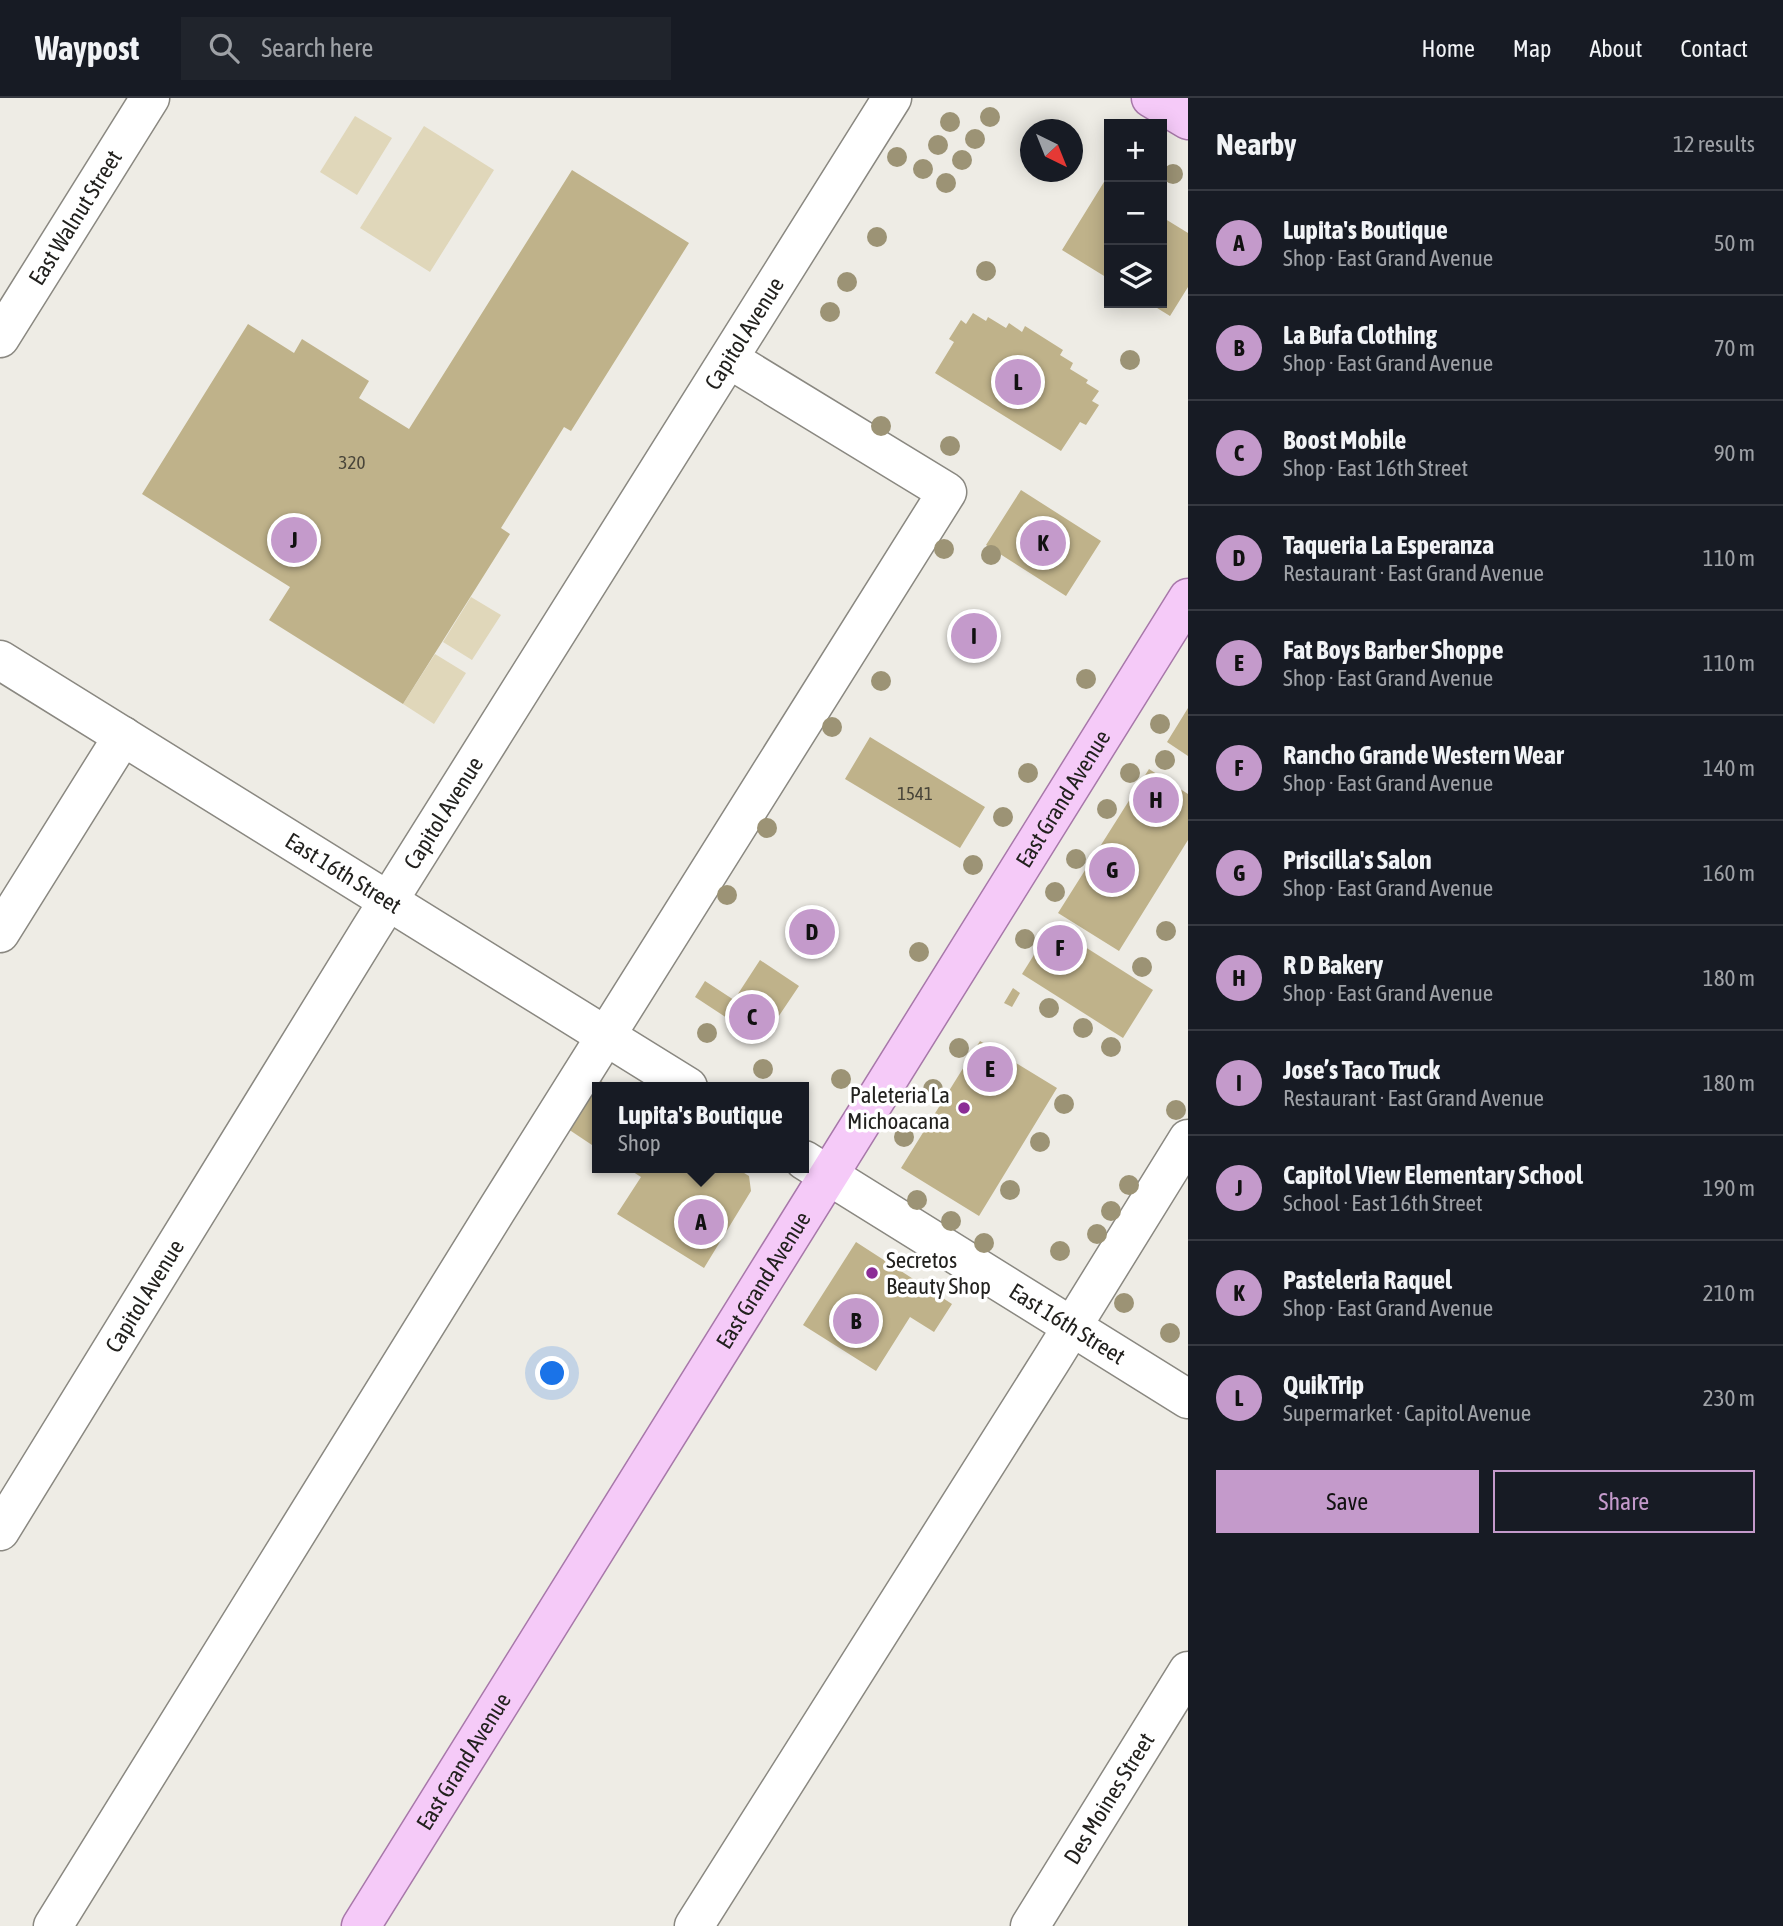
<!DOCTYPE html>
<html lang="en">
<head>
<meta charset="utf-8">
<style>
	:root { --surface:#171b24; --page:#20242c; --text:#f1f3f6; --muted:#9ea1a6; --line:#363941; --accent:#c49acb }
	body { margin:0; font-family:"Asap Condensed",sans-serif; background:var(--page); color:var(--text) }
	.controls { position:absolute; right:21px; top:21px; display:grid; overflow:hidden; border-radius:0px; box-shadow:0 4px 18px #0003 }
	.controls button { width:63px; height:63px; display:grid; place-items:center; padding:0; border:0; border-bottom:2px solid var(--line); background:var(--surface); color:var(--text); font:35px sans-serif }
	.compass { position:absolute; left:1020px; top:21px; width:63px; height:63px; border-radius:50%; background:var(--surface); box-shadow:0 4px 18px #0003; rotate:137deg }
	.you { position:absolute; left:553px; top:1276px; width:24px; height:24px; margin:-18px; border:5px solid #fff; border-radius:50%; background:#1a73e8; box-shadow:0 0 0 10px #1a73e833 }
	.badge { display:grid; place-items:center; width:46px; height:46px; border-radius:50%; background:var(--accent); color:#111; font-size:23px; font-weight:700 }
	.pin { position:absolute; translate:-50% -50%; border:4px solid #fff; box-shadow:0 2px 7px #0006 }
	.popup { position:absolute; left:592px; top:984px; width:217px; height:91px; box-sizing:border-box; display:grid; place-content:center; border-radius:0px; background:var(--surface); filter:drop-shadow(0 2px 5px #0005); font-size:23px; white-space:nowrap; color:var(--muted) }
	.popup b { font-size:26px; color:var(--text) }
	.popup::after { content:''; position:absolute; left:50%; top:100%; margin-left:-14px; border:14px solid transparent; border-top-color:var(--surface) }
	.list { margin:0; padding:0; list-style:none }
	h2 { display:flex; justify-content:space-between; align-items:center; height:91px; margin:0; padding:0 28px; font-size:30px }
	h2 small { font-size:23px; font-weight:400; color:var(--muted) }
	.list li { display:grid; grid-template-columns:46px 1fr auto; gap:21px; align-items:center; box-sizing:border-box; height:105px; padding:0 28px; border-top:2px solid var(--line) }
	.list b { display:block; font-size:26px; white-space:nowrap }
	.list p { margin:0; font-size:23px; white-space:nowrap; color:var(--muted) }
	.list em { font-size:23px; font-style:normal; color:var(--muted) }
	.actions { display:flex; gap:14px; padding:21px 28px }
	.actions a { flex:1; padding:16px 0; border:2px solid var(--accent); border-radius:0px; text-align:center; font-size:24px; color:var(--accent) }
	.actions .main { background:var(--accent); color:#111 }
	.icon { flex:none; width:38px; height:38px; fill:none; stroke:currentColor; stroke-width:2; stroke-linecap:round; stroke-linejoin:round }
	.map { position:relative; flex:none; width:1188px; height:1828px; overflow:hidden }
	header { display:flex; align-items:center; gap:42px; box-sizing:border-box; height:98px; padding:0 35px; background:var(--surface); border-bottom:2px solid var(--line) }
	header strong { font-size:33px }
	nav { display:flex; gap:38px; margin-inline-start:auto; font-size:24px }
	.search { width:490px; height:63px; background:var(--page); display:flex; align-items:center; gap:18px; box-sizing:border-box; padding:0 24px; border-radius:0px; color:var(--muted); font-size:26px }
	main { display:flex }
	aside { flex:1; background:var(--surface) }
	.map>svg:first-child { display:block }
</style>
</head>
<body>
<header>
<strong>Waypost</strong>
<div class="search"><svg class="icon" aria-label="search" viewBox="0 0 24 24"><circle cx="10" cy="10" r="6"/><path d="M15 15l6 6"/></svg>Search here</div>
<nav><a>Home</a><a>Map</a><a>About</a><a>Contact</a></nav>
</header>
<main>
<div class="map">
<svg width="1188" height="1828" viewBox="0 0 1188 1828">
	<rect width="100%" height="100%" fill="#eeece5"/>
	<path fill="#e0d7ba" d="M355 18 392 40 357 97 320 74Z
		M424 28 494 72 430 174 360 130Z
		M471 499 501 517 472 562 443 544Z
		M435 556 466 575 434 626 403 606Z"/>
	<path fill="#bfb28a" d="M572 72 689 145 571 333 564 329 501 430 510 436 403 606 269 522 290 489 142 396 248 226 294 255 302 241 369 283 359 300 409 331Z
		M1104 84 1109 87V181L1062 152Z
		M1162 119 1188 135V189L1170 218 1149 205H1162Z
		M973 215 986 223 988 219 1006 230 1009 225 1022 234 1025 228 1063 252 1060 257 1073 265 1070 271 1088 282 1086 285 1099 293 1092 303 1099 307 1086 327 1080 324 1061 353 935 275 954 244 949 241 961 222 966 226Z
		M1021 392 1101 443 1066 498 986 447Z
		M1188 610V658L1167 644Z
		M870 639 985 709 960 750 845 681Z
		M1149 671 1188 696V742L1119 853 1058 815Z
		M1052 828 1153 892 1123 940 1022 876Z
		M760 862 799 888 762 943 695 899 705 883 734 902Z
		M1013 890 1020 895 1012 909 1004 905Z
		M980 943 1057 990 979 1118 901 1070Z
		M598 981 611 989H598V1051L568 1031Z
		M627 1070H736L749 1078 751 1093 704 1170 617 1116 641 1079Z
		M856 1144 952 1206 934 1234 910 1219 876 1273 803 1227Z"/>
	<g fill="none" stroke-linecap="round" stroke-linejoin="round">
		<g stroke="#8a8881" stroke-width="41">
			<g id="minor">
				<path id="s1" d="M0 240 150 0"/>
				<path id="s2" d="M0 562 688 989"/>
				<path d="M0 835 123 638"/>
				<path id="s3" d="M804 1062 1188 1301"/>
				<path id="s4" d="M0 1433 370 832 892 0"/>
				<path d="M53 1828 496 1113 947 394 729 261"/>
				<path d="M694 1828 1052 1261 1188 1041"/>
				<path id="s5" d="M1030 1828 1188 1573"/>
			</g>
		</g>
		<g stroke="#a778a9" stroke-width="41">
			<g id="major">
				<path d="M1151 0 1188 22"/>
				<path id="s6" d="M361 1828 1188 500"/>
			</g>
		</g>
		<use href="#minor" stroke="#fff" stroke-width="38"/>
		<use href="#major" stroke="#f5caf8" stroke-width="38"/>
	</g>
	<g fill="#9c9375">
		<circle cx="990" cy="19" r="10"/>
		<circle cx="950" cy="24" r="10"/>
		<circle cx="975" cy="41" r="10"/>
		<circle cx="938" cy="47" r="10"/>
		<circle cx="897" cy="59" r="10"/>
		<circle cx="962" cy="62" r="10"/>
		<circle cx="923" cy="71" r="10"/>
		<circle cx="1173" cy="76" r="10"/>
		<circle cx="946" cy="85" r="10"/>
		<circle cx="877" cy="139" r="10"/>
		<circle cx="986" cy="173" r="10"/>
		<circle cx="847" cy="184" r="10"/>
		<circle cx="830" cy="214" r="10"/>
		<circle cx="1130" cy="262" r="10"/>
		<circle cx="881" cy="328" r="10"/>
		<circle cx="950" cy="348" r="10"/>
		<circle cx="944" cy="451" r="10"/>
		<circle cx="991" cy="457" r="10"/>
		<circle cx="1086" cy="581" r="10"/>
		<circle cx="881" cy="583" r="10"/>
		<circle cx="1160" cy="626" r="10"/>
		<circle cx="832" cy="629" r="10"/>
		<circle cx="1165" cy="662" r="10"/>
		<circle cx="1028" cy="675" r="10"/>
		<circle cx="1130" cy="675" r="10"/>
		<circle cx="1107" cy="711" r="10"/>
		<circle cx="1003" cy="719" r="10"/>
		<circle cx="767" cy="730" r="10"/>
		<circle cx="1076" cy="761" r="10"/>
		<circle cx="973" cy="767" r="10"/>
		<circle cx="1055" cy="794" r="10"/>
		<circle cx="727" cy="797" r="10"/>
		<circle cx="1166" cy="833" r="10"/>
		<circle cx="1025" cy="841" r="10"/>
		<circle cx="919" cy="854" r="10"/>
		<circle cx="1142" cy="869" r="10"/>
		<circle cx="1049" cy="910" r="10"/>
		<circle cx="1083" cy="930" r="10"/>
		<circle cx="707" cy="935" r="10"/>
		<circle cx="1111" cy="949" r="10"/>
		<circle cx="959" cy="950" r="10"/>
		<circle cx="763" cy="971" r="10"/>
		<circle cx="841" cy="981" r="10"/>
		<circle cx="933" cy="991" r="10"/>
		<circle cx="1064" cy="1006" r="10"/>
		<circle cx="1176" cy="1012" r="10"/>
		<circle cx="904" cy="1039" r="10"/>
		<circle cx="1040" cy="1044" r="10"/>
		<circle cx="1129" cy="1087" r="10"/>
		<circle cx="1010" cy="1092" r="10"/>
		<circle cx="917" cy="1102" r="10"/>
		<circle cx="1111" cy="1113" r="10"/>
		<circle cx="951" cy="1123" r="10"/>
		<circle cx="1097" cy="1136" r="10"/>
		<circle cx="984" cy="1145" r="10"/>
		<circle cx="1060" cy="1153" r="10"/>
		<circle cx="1124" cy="1205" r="10"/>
		<circle cx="1170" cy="1235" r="10"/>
	</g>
	<g fill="#8c2d96" stroke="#fff" stroke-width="2.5">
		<circle cx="964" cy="1010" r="7"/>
		<circle cx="872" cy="1175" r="7"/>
	</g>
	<g text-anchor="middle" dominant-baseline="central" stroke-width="7" stroke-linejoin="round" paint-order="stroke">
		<g font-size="19" fill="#494539">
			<text x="352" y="364">320</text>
			<text x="915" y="695">1541</text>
		</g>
		<g font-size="23" fill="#22211e" stroke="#fff">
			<text stroke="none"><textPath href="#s1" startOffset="142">East Walnut Street</textPath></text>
			<text stroke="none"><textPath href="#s4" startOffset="1410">Capitol Avenue</textPath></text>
			<text stroke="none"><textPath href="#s6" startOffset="1328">East Grand Avenue</textPath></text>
			<text stroke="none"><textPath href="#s4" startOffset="844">Capitol Avenue</textPath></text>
			<text stroke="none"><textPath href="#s2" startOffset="404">East 16th Street</textPath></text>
			<text stroke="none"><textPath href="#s6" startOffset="761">East Grand Avenue</textPath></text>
			<text stroke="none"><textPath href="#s4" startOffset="276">Capitol Avenue</textPath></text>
			<text stroke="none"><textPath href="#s3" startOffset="310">East 16th Street</textPath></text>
			<text stroke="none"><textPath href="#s6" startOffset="194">East Grand Avenue</textPath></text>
			<text stroke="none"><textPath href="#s5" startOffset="150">Des Moines Street</textPath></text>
		</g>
		<g font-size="23" fill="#22211e" stroke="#fff" text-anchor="end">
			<text x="950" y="997">Paleteria La<tspan x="950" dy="26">Michoacana</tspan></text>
			<text x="886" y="1162" text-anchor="start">Secretos<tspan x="886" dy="26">Beauty Shop</tspan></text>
		</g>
	</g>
</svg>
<div class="controls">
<button>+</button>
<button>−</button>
<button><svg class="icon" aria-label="layers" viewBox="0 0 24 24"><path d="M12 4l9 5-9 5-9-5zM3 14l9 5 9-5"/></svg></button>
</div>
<svg class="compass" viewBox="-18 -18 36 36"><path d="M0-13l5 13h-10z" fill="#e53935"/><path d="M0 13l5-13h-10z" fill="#9ea1a6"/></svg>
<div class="you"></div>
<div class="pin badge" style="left:701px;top:1124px">A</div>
<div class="popup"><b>Lupita's Boutique</b>Shop</div>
<div class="pin badge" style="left:856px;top:1223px">B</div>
<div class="pin badge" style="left:752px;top:919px">C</div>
<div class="pin badge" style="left:812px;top:834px">D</div>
<div class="pin badge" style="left:990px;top:971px">E</div>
<div class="pin badge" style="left:1060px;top:850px">F</div>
<div class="pin badge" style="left:1112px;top:772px">G</div>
<div class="pin badge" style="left:1156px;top:702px">H</div>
<div class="pin badge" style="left:974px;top:538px">I</div>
<div class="pin badge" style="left:294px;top:442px">J</div>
<div class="pin badge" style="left:1043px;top:445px">K</div>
<div class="pin badge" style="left:1018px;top:284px">L</div>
</div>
<aside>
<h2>Nearby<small>12 results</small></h2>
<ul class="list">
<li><span class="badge">A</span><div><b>Lupita's Boutique</b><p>Shop · East Grand Avenue</p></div><em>50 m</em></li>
<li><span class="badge">B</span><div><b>La Bufa Clothing</b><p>Shop · East Grand Avenue</p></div><em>70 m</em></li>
<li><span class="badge">C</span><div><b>Boost Mobile</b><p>Shop · East 16th Street</p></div><em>90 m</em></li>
<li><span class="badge">D</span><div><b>Taqueria La Esperanza</b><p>Restaurant · East Grand Avenue</p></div><em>110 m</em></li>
<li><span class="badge">E</span><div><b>Fat Boys Barber Shoppe</b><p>Shop · East Grand Avenue</p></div><em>110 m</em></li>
<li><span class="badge">F</span><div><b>Rancho Grande Western Wear</b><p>Shop · East Grand Avenue</p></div><em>140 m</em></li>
<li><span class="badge">G</span><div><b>Priscilla's Salon</b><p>Shop · East Grand Avenue</p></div><em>160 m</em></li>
<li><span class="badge">H</span><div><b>R D Bakery</b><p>Shop · East Grand Avenue</p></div><em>180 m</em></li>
<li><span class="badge">I</span><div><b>Jose’s Taco Truck</b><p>Restaurant · East Grand Avenue</p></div><em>180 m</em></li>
<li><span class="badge">J</span><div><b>Capitol View Elementary School</b><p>School · East 16th Street</p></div><em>190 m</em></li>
<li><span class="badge">K</span><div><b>Pasteleria Raquel</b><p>Shop · East Grand Avenue</p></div><em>210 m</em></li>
<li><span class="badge">L</span><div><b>QuikTrip</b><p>Supermarket · Capitol Avenue</p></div><em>230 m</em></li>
</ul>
<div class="actions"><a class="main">Save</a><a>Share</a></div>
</aside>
</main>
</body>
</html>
